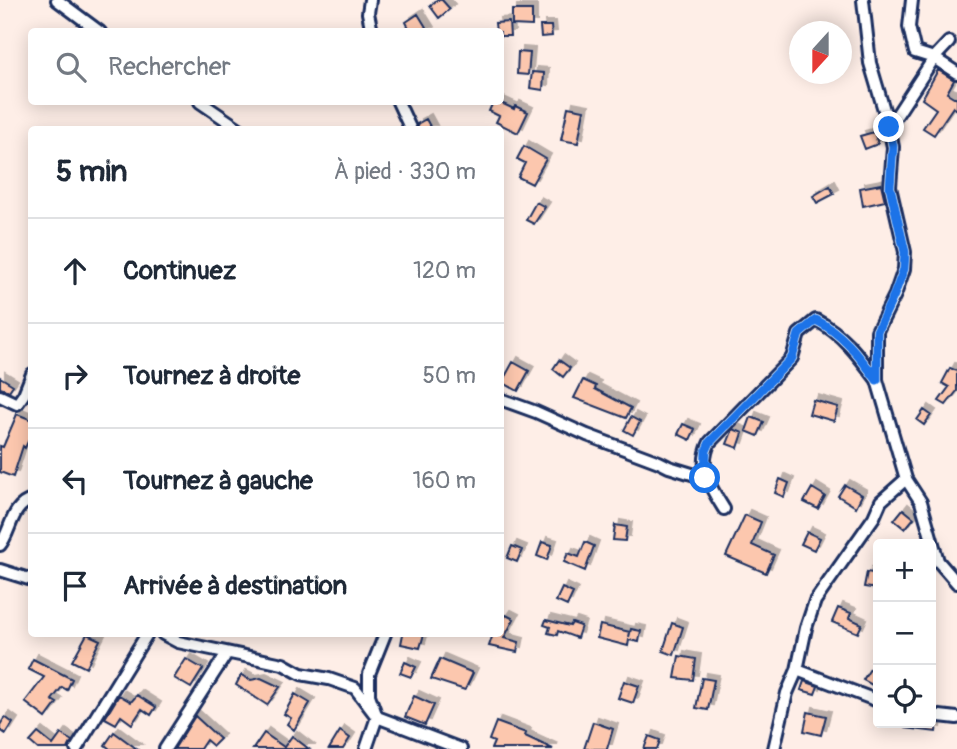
<!DOCTYPE html>
<html lang="fr">
<head>
<meta charset="utf-8">
<style>
	:root { --surface:#fff; --page:#f2f2f3; --text:#1f2937; --muted:#747a83; --line:#e0e1e3 }
	body { margin:0; font-family:Pangolin,sans-serif; background:var(--page); color:var(--text) }
	.controls { position:absolute; right:21px; bottom:21px; display:grid; overflow:hidden; border-radius:7px; box-shadow:0 4px 18px #0003 }
	.controls button { width:63px; height:63px; display:grid; place-items:center; padding:0; border:0; border-bottom:2px solid var(--line); background:var(--surface); color:var(--text); font:35px sans-serif }
	.compass { position:absolute; left:789px; top:21px; width:63px; height:63px; border-radius:50%; background:var(--surface); box-shadow:0 4px 18px #0003; rotate:201deg }
	.stop { position:absolute; width:21px; height:21px; margin:-16px; border:5px solid #1a73e8; border-radius:50%; background:#fff }
	.stop.end { background:#1a73e8; border-color:#fff; box-shadow:0 2px 7px #0008 }
	.list { margin:0; padding:0; list-style:none }
	h2 { display:flex; justify-content:space-between; align-items:center; height:91px; margin:0; padding:0 28px; font-size:30px }
	h2 small { font-size:23px; font-weight:400; color:var(--muted) }
	.list li { display:grid; grid-template-columns:46px 1fr auto; gap:21px; align-items:center; box-sizing:border-box; height:105px; padding:0 28px; border-top:2px solid var(--line) }
	.list b { display:block; font-size:26px; white-space:nowrap }
	.list em { font-size:23px; font-style:normal; color:var(--muted) }
	.icon { flex:none; width:38px; height:38px; fill:none; stroke:currentColor; stroke-width:2; stroke-linecap:round; stroke-linejoin:round }
	.map { position:relative; flex:none; width:957px; height:749px; overflow:hidden }
	.search { position:absolute; background:var(--surface); box-shadow:0 4px 18px #0003; left:28px; top:28px; width:476px; height:77px; display:flex; align-items:center; gap:18px; box-sizing:border-box; padding:0 24px; border-radius:7px; color:var(--muted); font-size:26px }
	.panel { position:absolute; background:var(--surface); box-shadow:0 4px 18px #0003; left:28px; top:126px; width:476px; height:511px; border-radius:7px }
	.map>svg:first-child { display:block }
</style>
</head>
<body>
<div class="map">
<svg width="957" height="749" viewBox="0 0 957 749">
	<defs>
		<filter id="shadow"><feDropShadow dx="5" dy="-5" stdDeviation="0" flood-color="#0004"/></filter>
	</defs>
	<rect width="100%" height="100%" fill="#feeee7"/>
	<filter id="ink" filterUnits="userSpaceOnUse"><feTurbulence type="fractalNoise" baseFrequency=".0143" numOctaves="2"/><feDisplacementMap in="SourceGraphic" scale="14" xChannelSelector="R" yChannelSelector="G"/><feConvolveMatrix kernelMatrix="1 2 1 2 8 2 1 2 1" color-interpolation-filters="sRGB"/></filter>
	<g filter="url(#ink)">
		<path fill="#fcc7ae" stroke="#1b2f5e" stroke-width="2" filter="url(#shadow)" d="M437 0H442L450 9 439 18 430 6Z
			M512 10H532V26L512 25Z
			M418 14 429 32H411L406 22Z
			M509 22 510 36H500V32H496L495 23Z
			M540 26H551L552 36 541 37Z
			M518 52 530 53 528 75 517 74Z
			M938 70 954 80 947 93 957 99V110L953 107 934 135 923 128 936 109 922 99Z
			M532 72 544 73 543 90 530 88Z
			M493 102H499L514 109 515 106 528 112 518 133 496 122 499 116 489 111Z
			M568 107 584 110 578 143 561 140Z
			M426 119 432 130H419L417 124Z
			M874 132 878 144 865 149 860 136Z
			M524 146 546 159 532 184 518 177 525 163 517 159Z
			M881 184 885 201 863 206 860 188Z
			M830 186 834 194 817 203 813 196Z
			M536 202 545 207 534 224 526 220Z
			M559 360 570 368 563 377 553 369Z
			M513 362 529 371 518 391 502 382Z
			M950 368 957 371V391L946 405 939 401 949 387 942 383Z
			M0 377 13 385 9 391 0 388Z
			M583 380 596 386 595 389 631 408 626 418 574 398Z
			M813 400 838 407 834 421 809 414Z
			M924 410 931 415 924 425 917 420Z
			M17 414 32 420V433L25 448 23 446 13 477 0 472V446L3 447Z
			M631 417 640 422 633 435 624 430Z
			M751 417 764 422 758 436 746 431Z
			M683 424 695 429 690 440 678 434Z
			M733 429 743 433 738 448 727 444Z
			M780 479 789 483 784 497 775 493Z
			M845 485 862 495 856 507 838 496Z
			M812 488 825 496 818 509 804 502Z
			M903 509 914 518 905 529 894 520Z
			M745 515 761 522 752 545 774 555 766 573 726 556Z
			M615 525 627 527 625 541 613 540Z
			M807 532 820 538 814 550 801 544Z
			M542 542 552 545 547 560 537 556Z
			M585 542 594 546 585 571 564 562 568 553 579 557Z
			M512 546 522 550 517 562 507 558Z
			M867 572 878 574V589L864 587Z
			M562 588 573 593 567 606 556 601Z
			M838 608 851 613 849 618 862 624 858 633 832 622Z
			M506 615 514 619 504 638 519 642 517 652 489 646 493 634H500V624Z
			M546 620 570 626 572 623 581 626 577 638 558 631 557 635 548 633 550 627 544 625Z
			M672 623 683 627 674 655 663 651Z
			M600 625 630 632 629 637 631 629 641 631 639 642 629 640 628 646 597 638Z
			M87 634 100 640 86 668 72 661Z
			M403 634H424L420 648 401 644Z
			M679 656 696 659 693 680 675 678Z
			M33 659 72 679 67 690 62 687 52 700 57 703 46 718 25 702 44 677 28 669Z
			M186 659 203 669 191 688 174 678Z
			M440 659 473 673 465 690 431 679Z
			M405 662 416 667 411 677 400 673Z
			M870 669 878 675 874 686 863 680Z
			M241 675 251 680 261 678 280 687 267 705 236 685Z
			M702 678 714 680 708 710 696 708Z
			M624 681 639 686 633 703 618 698Z
			M804 681 818 686 815 694 801 690Z
			M295 694 310 703 294 730 287 724 291 718 284 714Z
			M119 695 131 702 137 695 156 707 151 715 142 709 132 724 121 716 116 724 105 718Z
			M414 696 434 705 425 725 405 717Z
			M808 712 826 716 821 735 804 731Z
			M195 716 220 739 213 746 206 740 200 749H174Z
			M5 717 13 723 6 734 0 730V725Z
			M496 722 526 733 525 736 553 749H491L494 742 489 740Z
			M593 722 613 729 607 749H584Z
			M906 723 937 724 936 732 906 728Z
			M340 731 350 738 343 749H329Z
			M114 732 137 749H110L105 745Z
			M38 733 53 745 61 734 72 741 68 749H38L30 742Z
			M264 733 284 747 292 736 309 749H253Z
			M649 736 660 740 657 749H644Z"/>
		<g fill="none" stroke-linecap="round" stroke-linejoin="round">
			<g stroke="#1b2f5e" stroke-width="16">
				<path id="minor" d="M57 0 100 32
					M370 0 368 13 372 32
					M863 0 870 63 889 127
					M912 0 909 27 915 52 934 58 957 73
					M200 102 241 130
					M398 102 411 130
					M0 396 17 404 24 394 32 374
					M500 399 536 412 587 435 659 462 669 467 705 478
					M906 479 921 502 938 561 957 583
					M724 509C710 487 697 468 710 442L792 358 799 334 816 320C843 334 859 356 877 380
					M0 545C11 532 11 505 32 500
					M0 570 32 580
					M163 634 178 642 283 664 301 674 329 679 355 688 377 717 461 749
					M797 670 878 701
					M931 715 957 718
					M76 749 147 634
					M165 749 227 653
					M366 749 377 717 369 695V674L385 634
					M774 749 787 693 797 670 806 628 815 601 874 517 881 501 906 479 877 380V331L895 295 904 269 905 252 890 187 893 147 889 127 934 58 949 42"/>
			</g>
			<use href="#minor" stroke="#fff" stroke-width="10"/>
		</g>
	</g>
	<g fill="none" stroke-linecap="round" stroke-linejoin="round" filter="url(#ink)">
		<path stroke="#1a73e8" stroke-width="9" d="M705 478 706 451 710 442 792 358 799 334 816 320C843 334 859 356 877 380V331L894 295 904 269 905 252 890 187 893 146 889 127"/>
	</g>
</svg>
<div class="controls">
<button>+</button>
<button>−</button>
<button><svg class="icon" aria-label="locate" viewBox="0 0 24 24"><circle cx="12" cy="12" r="6"/><path d="M12 2v4M12 18v4M2 12h4M18 12h4"/></svg></button>
</div>
<svg class="compass" viewBox="-18 -18 36 36"><path d="M0-13l5 13h-10z" fill="#e53935"/><path d="M0 13l5-13h-10z" fill="#747a83"/></svg>
<div class="stop" style="left:705px;top:478px"></div>
<div class="stop end" style="left:889px;top:127px"></div>
<div class="search"><svg class="icon" aria-label="search" viewBox="0 0 24 24"><circle cx="10" cy="10" r="6"/><path d="M15 15l6 6"/></svg>Rechercher</div>
<section class="panel">
<h2>5 min<small>À pied · 330 m</small></h2>
<ul class="list">
<li><svg class="icon" aria-label="ahead" viewBox="0 0 24 24"><path d="M12 20V5M6 11l6-6 6 6"/></svg><div><b>Continuez</b></div><em>120 m</em></li>
<li><svg class="icon" aria-label="right" viewBox="0 0 24 24"><path d="M7 20v-9h11M14 6l5 5-5 5"/></svg><div><b>Tournez à droite</b></div><em>50 m</em></li>
<li><svg class="icon" aria-label="left" viewBox="0 0 24 24"><path d="M17 20v-9H6M10 6l-5 5 5 5"/></svg><div><b>Tournez à gauche</b></div><em>160 m</em></li>
<li><svg class="icon" aria-label="arrive" viewBox="0 0 24 24"><path d="M6 21V4h12l-3 4 3 4H6"/></svg><div><b>Arrivée à destination</b></div></li>
</ul>
</section>
</div>
</body>
</html>
